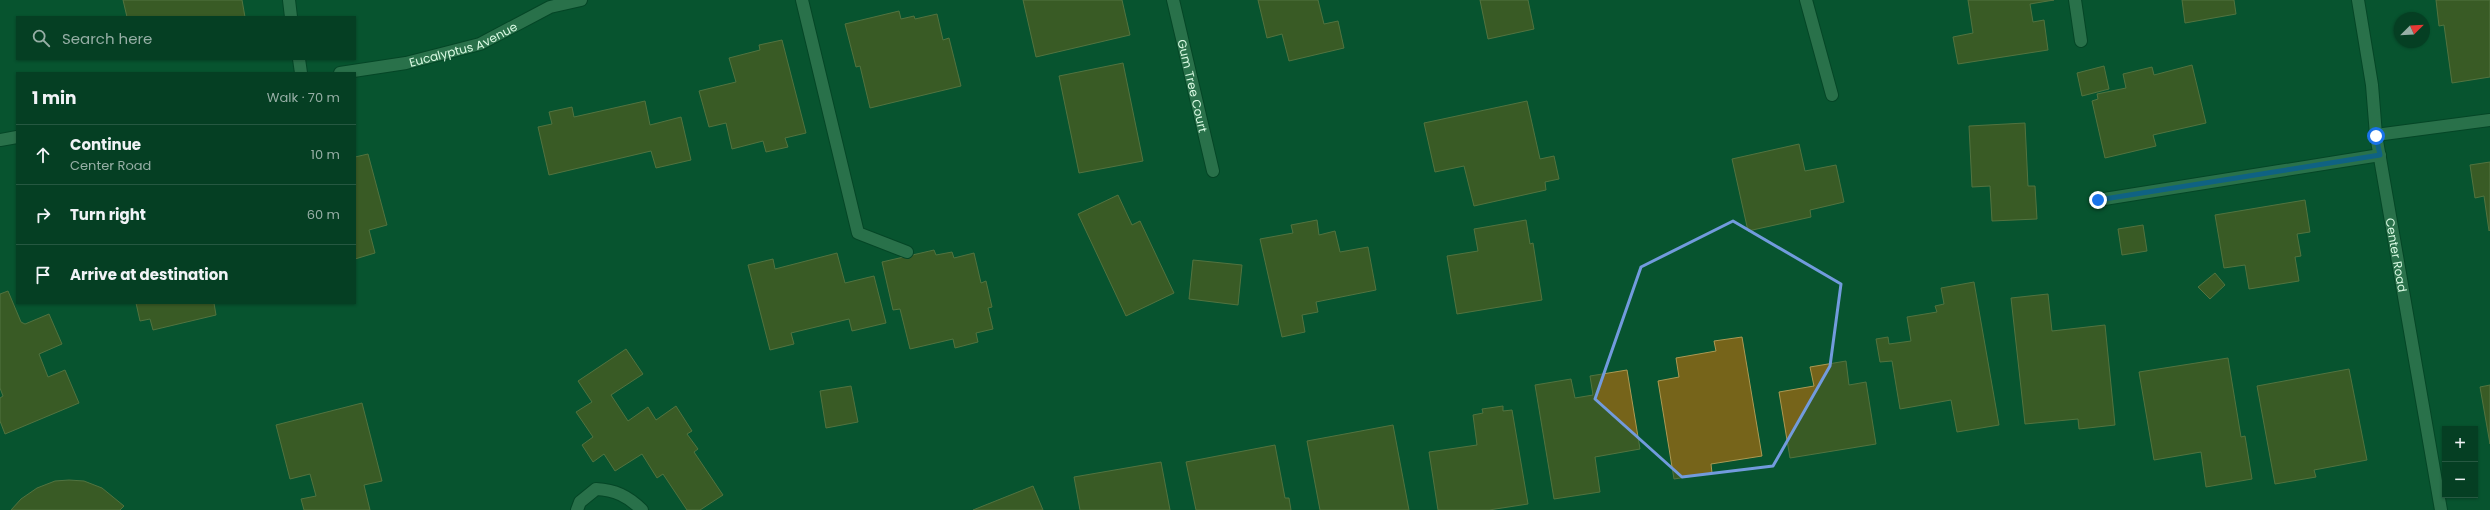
<!DOCTYPE html>
<html lang="en">
<head>
<meta charset="utf-8">
<style>
	:root { --surface:#053f23; --page:#0e462b; --text:#f1f3f6; --muted:#97afa6; --line:#265841 }
	body { margin:0; font-family:Poppins,sans-serif; background:var(--page); color:var(--text) }
	.controls { position:absolute; right:12px; bottom:12px; display:grid; overflow:hidden; border-radius:0px; box-shadow:0 1px 3px #0004 }
	.controls button { width:36px; height:36px; display:grid; place-items:center; padding:0; border:0; border-bottom:1px solid var(--line); background:var(--surface); color:var(--text); font:20px sans-serif }
	.compass { position:absolute; left:2394px; top:12px; width:36px; height:36px; border-radius:50%; background:var(--surface); box-shadow:0 1px 3px #0004; rotate:66deg }
	.stop { position:absolute; width:12px; height:12px; margin:-9px; border:3px solid #1a73e8; border-radius:50%; background:#fff }
	.stop.end { background:#1a73e8; border-color:#fff; box-shadow:0 1px 4px #0008 }
	.list { margin:0; padding:0; list-style:none }
	h2 { display:flex; justify-content:space-between; align-items:center; height:52px; margin:0; padding:0 16px; font-size:17px }
	h2 small { font-size:13px; font-weight:400; color:var(--muted) }
	.list li { display:grid; grid-template-columns:26px 1fr auto; gap:12px; align-items:center; box-sizing:border-box; height:60px; padding:0 16px; border-top:1px solid var(--line) }
	.list b { display:block; font-size:15px; white-space:nowrap }
	.list p { margin:0; font-size:13px; white-space:nowrap; color:var(--muted) }
	.list em { font-size:13px; font-style:normal; color:var(--muted) }
	.icon { flex:none; width:22px; height:22px; fill:none; stroke:currentColor; stroke-width:2; stroke-linecap:round; stroke-linejoin:round }
	.map { position:relative; flex:none; width:2490px; height:510px; overflow:hidden }
	.search { position:absolute; background:var(--surface); box-shadow:0 1px 3px #0004; left:16px; top:16px; width:340px; height:44px; display:flex; align-items:center; gap:10px; box-sizing:border-box; padding:0 14px; border-radius:0px; color:var(--muted); font-size:15px }
	.panel { position:absolute; background:var(--surface); box-shadow:0 1px 3px #0004; left:16px; top:72px; width:340px; height:232px; border-radius:0px }
	.map>svg:first-child { display:block }
</style>
</head>
<body>
<div class="map">
<svg width="2490" height="510" viewBox="0 0 2490 510">
	<rect width="100%" height="100%" fill="#07542f"/>
	<path fill="#76641a" stroke="#ab9953" d="M123 0H242L245 17H127Z
		M1023 0H1122L1130 35 1036 57Z
		M1258 0H1318L1324 24 1338 21 1344 48 1289 61 1282 34 1267 38Z
		M1480 0H1528L1534 29 1488 39Z
		M1968 0H2054L2030 4 2033 22 2044 20 2048 50 1958 64 1953 37 1973 33Z
		M2182 0H2234L2236 14 2185 23Z
		M2436 0H2490V77L2452 83 2444 25 2439 26Z
		M899 11 901 19 914 16 915 19 937 14 943 40 949 38 961 86 870 108 860 66 856 67 845 24Z
		M782 40 806 133 785 138 788 147 766 152 763 141 732 149 726 123 709 127 699 91 736 82 729 58 760 50 759 45Z
		M1123 63 1143 161 1079 173 1059 76Z
		M2192 65 2206 123 2153 135 2156 146 2105 158 2092 101 2098 99 2097 94 2126 88 2123 74 2152 67 2154 75Z
		M2104 66 2109 89 2082 96 2077 73Z
		M645 101 650 125 681 117 691 160 656 168 651 151 549 175 538 127 552 124 549 112 572 107 574 117Z
		M1527 101 1540 159 1554 156 1559 179 1545 182 1546 190 1474 206 1464 166 1435 172 1424 123Z
		M2025 123 2028 186H2035L2037 219 1992 221 1990 186 1972 187 1969 126Z
		M1799 144 1805 171 1836 165 1844 202 1810 210 1811 217 1748 231 1732 159Z
		M368 154 387 225 369 230 375 253 355 259V157Z
		M2490 162V230L2489 231 2484 196 2475 198 2470 165Z
		M1118 195 1132 225 1140 221 1174 293 1126 316 1078 214Z
		M2305 200 2310 232 2297 234 2301 256 2295 257 2299 281 2249 289 2245 265 2224 268 2215 215Z
		M1317 220 1319 235 1335 231 1340 252 1368 247 1376 290 1316 302 1318 312 1302 315 1305 332 1282 337 1260 239 1293 233 1291 225Z
		M1526 220 1530 244 1533 243 1542 300 1457 314 1447 256 1478 251 1474 229Z
		M2143 225 2147 251 2122 255 2118 229Z
		M934 250 936 255 952 252 954 258 974 253 981 283 986 281 992 307 988 308 993 329 976 333 978 342 955 348 953 339 910 349 900 309 893 310 882 262Z
		M837 253 845 283 874 276 886 323 852 331 849 319 791 333 794 344 770 350 748 265 773 259 775 269Z
		M1193 260 1242 265 1238 305 1189 299Z
		M2215 273 2225 285 2210 299 2198 287Z
		M1974 282 1999 425 1957 432 1951 400 1900 409 1892 361 1880 362 1876 339 1888 337 1889 344 1911 341 1907 317 1937 312 1935 306 1944 304 1941 288Z
		M8 291 21 322 25 324 49 314 62 344 39 354 48 377 65 370 79 403 5 434 0 421V398L3 396 0 388V294Z
		M2048 294 2052 331 2105 325 2115 425 2079 429 2078 419 2025 424 2011 298Z
		M136 303H214L216 315 153 330 150 319 140 321Z
		M1742 337 1762 456 1711 464 1712 473 1674 479 1658 381 1679 377 1676 358 1716 351 1714 341Z
		M626 349 643 374 611 395 628 421 648 407 656 420 676 406 692 431 687 434 698 449 694 452 723 495 700 510H687L663 474 657 478 642 454 615 471 604 454 593 462 582 445 593 437 576 412 592 402 578 381Z
		M2228 358 2241 437 2245 436 2252 479 2206 487 2201 452 2154 460 2139 372Z
		M1846 361 1849 385 1866 382 1876 444 1790 458 1779 392 1814 386 1810 367Z
		M2349 369 2367 460 2314 470 2316 477 2275 484 2257 386Z
		M1627 370 1640 449 1595 457 1600 492 1554 499 1535 385 1571 379 1575 398 1593 395 1590 376Z
		M2490 385V444L2480 387Z
		M851 386 858 422 826 428 820 391Z
		M362 403 382 481 364 485 370 510H304L301 499 316 496 310 474 290 479 276 425Z
		M1503 406V411L1512 410 1528 504 1489 510H1438L1429 452 1477 445 1473 415 1483 413 1482 409Z
		M1393 425 1409 510H1320L1307 441Z
		M1275 445 1285 498H1289L1291 510H1196L1186 462Z
		M1161 462 1170 510H1080L1074 477Z
		M69 480 84 481 102 488 124 506 120 510H11L21 499 37 488 55 481Z
		M1033 486 1043 510H973Z"/>
	<g fill="none" stroke-linecap="round" stroke-linejoin="round">
		<g stroke="#00361b" stroke-width="14">
			<path id="lane" d="M802 0 858 233 907 252
				M2098 200 2380 155
				M577 510 580 502 596 489C615 490 628 496 642 510"/>
		</g>
		<g stroke="#00361b" stroke-width="14">
			<g id="street">
				<path d="M289 0 291 17"/>
				<path id="s1" d="M1173 0 1213 171"/>
				<path d="M1806 0 1832 95"/>
				<path d="M2075 0 2081 41"/>
				<path id="s2" d="M2358 0 2372 85 2376 135 2441 510"/>
				<path d="M299 59 301 73"/>
				<path id="s3" d="M340 73 406 63 480 44 550 7 581 0"/>
				<path d="M2376 135 2490 120"/>
				<path d="M0 140 17 137"/>
			</g>
		</g>
		<use href="#lane" stroke="#53956c" stroke-width="12"/>
		<use href="#street" stroke="#53956c" stroke-width="12"/>
	</g>
	<g fill="none" stroke-linecap="round" stroke-linejoin="round">
		<path stroke="#1a73e8" stroke-width="5" d="M2098 200 2380 155 2376 136"/>
	</g>
	<path d="M0 0H2490V510H0ZM1733 221 1841 284 1830 366 1773 466 1682 477 1595 399 1641 267Z" fill="#07542f" fill-opacity=".55" fill-rule="evenodd"/>
	<path fill="none" stroke="#729bdd" stroke-width="3" stroke-linejoin="round" d="M1733 221 1841 284 1830 366 1773 466 1682 477 1595 399 1641 267Z"/>
	<g text-anchor="middle" dominant-baseline="central" stroke-width="3" stroke-linejoin="round" paint-order="stroke">
		<g font-size="12" fill="#d9fae3" stroke="#12462a">
			<text stroke="none"><textPath href="#s3" startOffset="127">Eucalyptus Avenue</textPath></text>
			<text stroke="none"><textPath href="#s1" startOffset="88">Gum Tree Court</textPath></text>
			<text stroke="none"><textPath href="#s2" startOffset="258">Center Road</textPath></text>
		</g>
	</g>
</svg>
<div class="controls">
<button>+</button>
<button>−</button>
</div>
<svg class="compass" viewBox="-18 -18 36 36"><path d="M0-13l5 13h-10z" fill="#e53935"/><path d="M0 13l5-13h-10z" fill="#97afa6"/></svg>
<div class="stop" style="left:2376px;top:136px"></div>
<div class="stop end" style="left:2098px;top:200px"></div>
<div class="search"><svg class="icon" aria-label="search" viewBox="0 0 24 24"><circle cx="10" cy="10" r="6"/><path d="M15 15l6 6"/></svg>Search here</div>
<section class="panel">
<h2>1 min<small>Walk · 70 m</small></h2>
<ul class="list">
<li><svg class="icon" aria-label="ahead" viewBox="0 0 24 24"><path d="M12 20V5M6 11l6-6 6 6"/></svg><div><b>Continue</b><p>Center Road</p></div><em>10 m</em></li>
<li><svg class="icon" aria-label="right" viewBox="0 0 24 24"><path d="M7 20v-9h11M14 6l5 5-5 5"/></svg><div><b>Turn right</b></div><em>60 m</em></li>
<li><svg class="icon" aria-label="arrive" viewBox="0 0 24 24"><path d="M6 21V4h12l-3 4 3 4H6"/></svg><div><b>Arrive at destination</b></div></li>
</ul>
</section>
</div>
</body>
</html>
